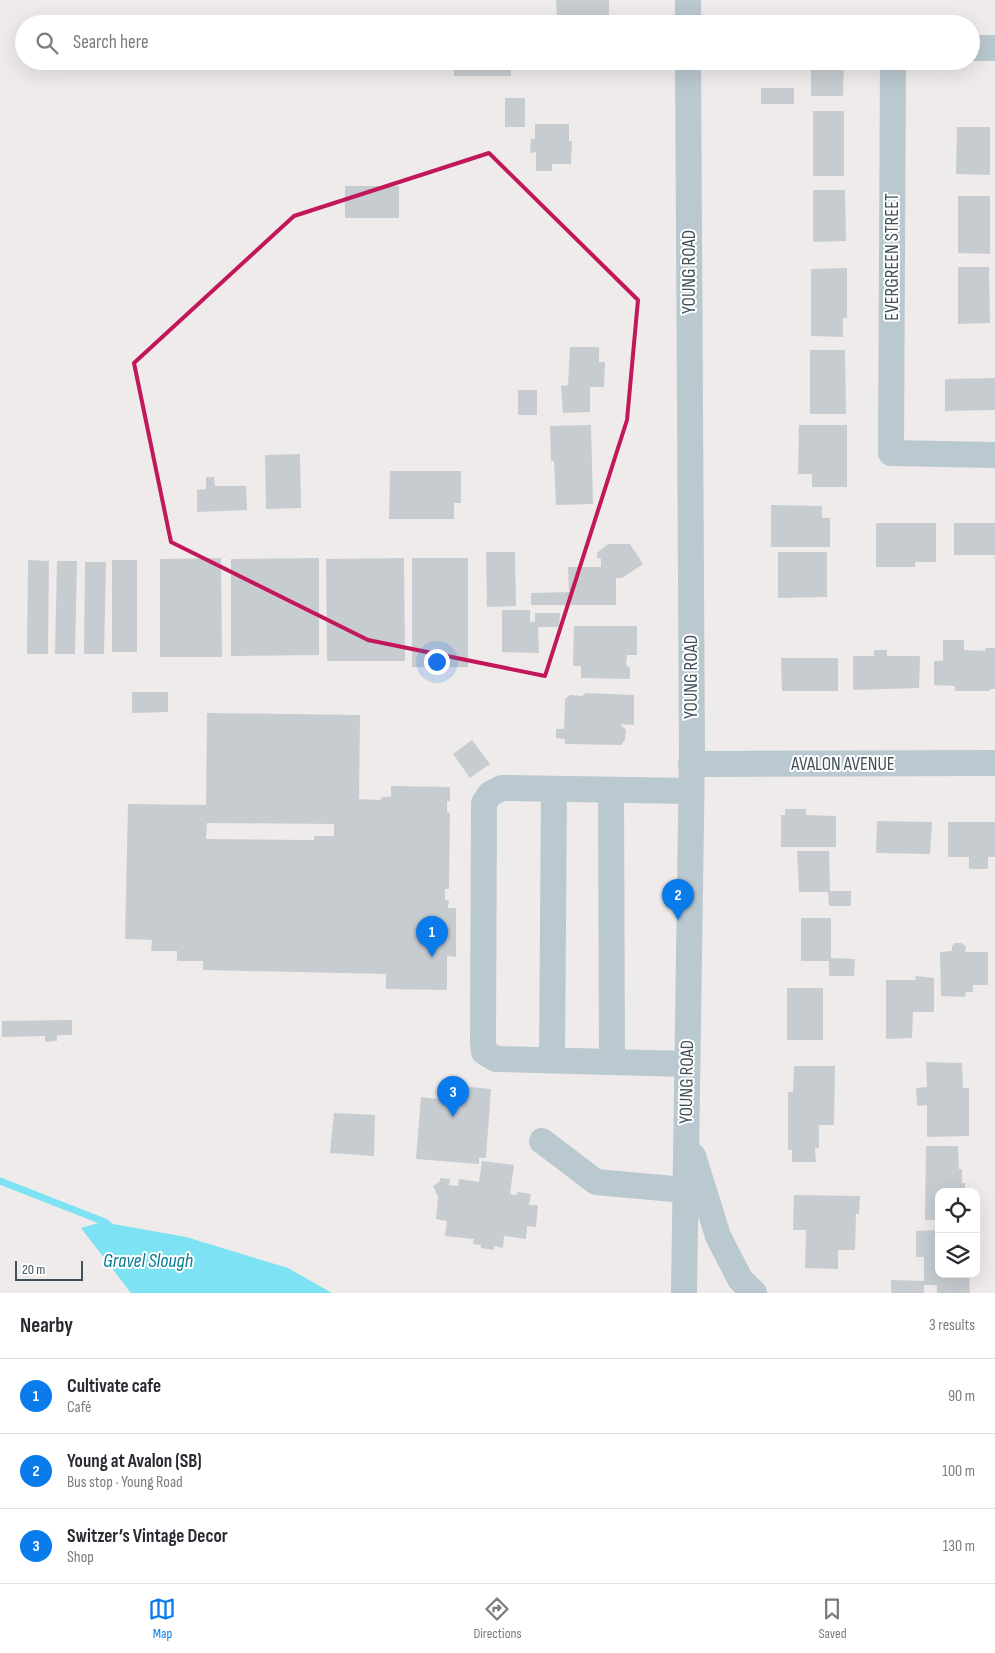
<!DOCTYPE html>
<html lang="en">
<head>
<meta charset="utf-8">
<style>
	:root { --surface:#fff; --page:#f7f7f7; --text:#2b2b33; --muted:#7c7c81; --line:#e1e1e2; --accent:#097bea }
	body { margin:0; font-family:"Sofia Sans Condensed",sans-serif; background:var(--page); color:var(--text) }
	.controls { position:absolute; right:15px; bottom:15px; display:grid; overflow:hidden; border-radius:10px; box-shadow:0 5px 20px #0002 }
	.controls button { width:45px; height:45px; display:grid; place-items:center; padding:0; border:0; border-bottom:1px solid var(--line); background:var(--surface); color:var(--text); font:25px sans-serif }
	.scale { position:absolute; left:15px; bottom:12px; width:68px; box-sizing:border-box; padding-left:5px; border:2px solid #42515a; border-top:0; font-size:14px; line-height:18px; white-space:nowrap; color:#42515a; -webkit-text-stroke:4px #fff; paint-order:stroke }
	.you { position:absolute; left:436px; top:661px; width:18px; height:18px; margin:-12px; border:4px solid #fff; border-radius:50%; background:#1a73e8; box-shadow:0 0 0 8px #1a73e833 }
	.badge { display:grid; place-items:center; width:32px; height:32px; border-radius:50%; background:var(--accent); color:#fff; font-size:16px; font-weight:700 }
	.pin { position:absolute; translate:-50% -41px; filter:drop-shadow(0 1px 2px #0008) }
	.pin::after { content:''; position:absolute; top:26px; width:18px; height:15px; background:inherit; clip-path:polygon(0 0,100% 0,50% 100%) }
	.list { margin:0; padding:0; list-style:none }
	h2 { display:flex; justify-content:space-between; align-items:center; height:65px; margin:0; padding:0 20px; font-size:21px }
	h2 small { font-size:16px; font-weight:400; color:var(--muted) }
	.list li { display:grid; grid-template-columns:32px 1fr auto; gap:15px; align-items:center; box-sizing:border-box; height:75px; padding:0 20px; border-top:1px solid var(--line) }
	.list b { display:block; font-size:19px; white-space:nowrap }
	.list p { margin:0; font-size:16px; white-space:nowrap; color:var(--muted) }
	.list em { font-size:16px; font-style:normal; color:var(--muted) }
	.icon { flex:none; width:28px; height:28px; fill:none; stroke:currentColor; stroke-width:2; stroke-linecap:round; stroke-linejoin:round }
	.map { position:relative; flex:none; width:995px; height:1293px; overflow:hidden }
	.search { position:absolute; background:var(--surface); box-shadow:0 5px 20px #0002; left:15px; right:15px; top:15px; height:55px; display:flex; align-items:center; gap:12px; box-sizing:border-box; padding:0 18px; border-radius:28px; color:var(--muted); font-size:19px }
	.sheet { height:290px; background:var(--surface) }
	nav { display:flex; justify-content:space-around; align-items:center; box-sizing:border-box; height:70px; border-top:1px solid var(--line); background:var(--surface); font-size:14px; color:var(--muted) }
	nav a { display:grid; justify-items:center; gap:2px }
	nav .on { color:var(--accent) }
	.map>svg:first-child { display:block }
</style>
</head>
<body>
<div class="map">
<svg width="995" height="1293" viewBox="0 0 995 1293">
	<rect width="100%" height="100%" fill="#efebeb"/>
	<path fill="#7de2f3" d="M102 1222 186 1237 288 1268 332 1293H131L81 1228Z"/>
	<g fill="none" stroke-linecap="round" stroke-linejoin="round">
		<path stroke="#7de2f3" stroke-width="7" d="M0 1181 105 1222 112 1228"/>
	</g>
	<path fill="#c7ccd1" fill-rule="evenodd" d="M556 0H609V24H590V17H557Z
		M454 61H511V76H454Z
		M811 61H844L843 96H811Z
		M761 88H794V104H761Z
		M505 98H525V127H505Z
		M813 111H844V176H813Z
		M535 124H569V141H572L571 164H552V171H536V152L530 153 531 139H535Z
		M957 127H990V175L956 174Z
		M345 186H399V218H345Z
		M813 190H845L846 241 813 242Z
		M958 196H990V254L958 253Z
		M958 267H989L990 323 958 324Z
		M847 268V318H843V337L811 336V269Z
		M570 347H599V362H605L604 387H590V412L563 413 561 386 568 385Z
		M810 350H845L846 414H810Z
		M995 378V410L945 411V379Z
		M518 390H537V415H518Z
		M591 425 593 504 556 505 554 461H551L550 426Z
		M799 425H847V487H812V474H798Z
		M300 454 301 508 266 509 265 455Z
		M390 471H461V503H454V519H389Z
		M206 477H214L215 486H246L247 510 197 512V490L206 489Z
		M771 505 822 506V518H830V547H771Z
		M876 523H936V562H915V567H876Z
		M954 523H995V555H954Z
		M608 544H630L643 564 622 578H616V605H531V593L569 592 568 567H601V559L597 558V553Z
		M486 552H515L516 606 487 607Z
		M778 552H827V597L778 598Z
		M221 558 222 657H160V559Z
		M319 558V655L231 656V559Z
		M404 558 405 661H327L326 559Z
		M412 558H468V667H412Z
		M28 560 49 561 48 654H27Z
		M112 560H137V652H112Z
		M57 561H77L75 654H55Z
		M85 562H106L104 654H84Z
		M502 610H530V622H535V613H560L559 627H538L539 653 502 652Z
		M574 626H637V655H627L626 665 630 668V679L581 678V666H573Z
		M943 640H964V650L986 651 985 648H995V689H990V691H955V686L934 685V661H943Z
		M874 650H887V656H920L919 688 853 690V656H874Z
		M781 658H838V691H782Z
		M132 692H168V712L132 713Z
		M586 693 634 695V725L620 724 626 730 625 740 621 745 565 744V739L556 738V729H564L565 699 570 695 582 696Z
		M207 713 360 715 359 799 380 800 382 797H391V786L450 787V801H447V812L450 813 449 889H445V900H449L448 908H456V957L447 956V990L386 989V974L203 970V961H177V951H151L152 940 125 939 128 804 206 805ZM207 823 334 824V836H314V840L206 839Z
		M472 740 490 764 470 778 453 754Z
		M785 809H806V815L836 816V847H781V815H785Z
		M877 821 932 822 930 854 876 853Z
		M948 822H995V857H988V869H969V857H948Z
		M797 851H829L830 891H851V906H829L828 892H799Z
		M801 918H831V958L855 959 854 976H829V961H801Z
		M955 943H961L966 946 965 952H988V985H973V992H966L965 997 941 996 940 952 952 951V946Z
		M915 976 934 978V1012H913L912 1038 886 1039V980H916Z
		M787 988H823V1040H787Z
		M72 1020V1035H57V1041L45 1042V1036L2 1037V1021Z
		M926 1062 962 1063 963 1088H969V1136L927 1137V1105L917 1106 916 1089V1088L927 1087Z
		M794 1066H835L834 1125H819V1148H815L816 1162H792V1150H788V1092H793Z
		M440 1084 491 1089 486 1158H479V1164L416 1159 421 1097 438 1099Z
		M334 1113 375 1115 374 1156 330 1153Z
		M926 1146H958L959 1169H962V1183H965V1192H939V1220H925Z
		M482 1161 514 1165 510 1194 517 1195V1192L531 1194 529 1205H538L536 1227 527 1226 526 1239 504 1236 503 1248 494 1246V1250L481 1248V1245L473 1244 474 1239 445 1236 447 1221 436 1219 438 1197 433 1186 440 1181V1178L450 1179 449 1185 458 1186 459 1179 479 1182Z
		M794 1195 860 1196 859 1214H856L855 1250H838V1269L805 1268 806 1230H793Z
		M939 1230V1274H969L970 1293H937V1285H924V1293H891V1280L924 1281V1257H916V1231Z"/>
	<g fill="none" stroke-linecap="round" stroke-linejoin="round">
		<path stroke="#bac8d0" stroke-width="26" d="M688 0V24
			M971 48H995
			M893 61 891 453 995 455
			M691 764 995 763
			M611 790 612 1062
			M552 1060 554 789
			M687 1064 496 1059 484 1052 483 1042 484 803 490 794 502 788 691 791
			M542 1141 596 1182 685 1190
			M693 1156 718 1236 740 1279 754 1293
			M684 1293 692 753 688 61"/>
	</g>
	<path fill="none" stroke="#c2185b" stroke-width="4" stroke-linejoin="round" d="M489 153 638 300 627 420 545 676 368 640 171 542 134 363 294 216Z"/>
	<g text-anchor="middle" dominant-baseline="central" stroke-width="4" stroke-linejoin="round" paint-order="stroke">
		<g font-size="19" fill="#42515a" stroke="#fff">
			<text transform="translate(892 257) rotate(-90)">EVERGREEN STREET</text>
			<text transform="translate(689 272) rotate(-90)">YOUNG ROAD</text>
			<text transform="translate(691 677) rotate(-90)">YOUNG ROAD</text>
			<text x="843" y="764">AVALON AVENUE</text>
			<text transform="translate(687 1082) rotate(-89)">YOUNG ROAD</text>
		</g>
		<g font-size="20" font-style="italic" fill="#037c90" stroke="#fff">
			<text x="148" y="1261">Gravel Slough</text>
		</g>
	</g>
</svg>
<div class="controls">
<button><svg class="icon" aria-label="locate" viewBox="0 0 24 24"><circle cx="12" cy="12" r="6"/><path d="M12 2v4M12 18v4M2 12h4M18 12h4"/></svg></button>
<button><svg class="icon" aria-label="layers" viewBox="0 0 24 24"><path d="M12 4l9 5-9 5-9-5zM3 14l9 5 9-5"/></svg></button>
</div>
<div class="scale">20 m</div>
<div class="you"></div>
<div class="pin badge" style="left:432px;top:957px">1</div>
<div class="pin badge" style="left:678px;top:920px">2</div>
<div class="pin badge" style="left:453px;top:1117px">3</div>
<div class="search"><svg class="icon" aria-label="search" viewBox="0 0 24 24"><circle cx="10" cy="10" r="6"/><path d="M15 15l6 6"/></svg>Search here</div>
</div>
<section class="sheet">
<h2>Nearby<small>3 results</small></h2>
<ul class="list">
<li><span class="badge">1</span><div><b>Cultivate cafe</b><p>Café</p></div><em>90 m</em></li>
<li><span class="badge">2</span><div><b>Young at Avalon (SB)</b><p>Bus stop · Young Road</p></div><em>100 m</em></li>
<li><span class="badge">3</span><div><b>Switzer’s Vintage Decor</b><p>Shop</p></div><em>130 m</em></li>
</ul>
</section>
<nav>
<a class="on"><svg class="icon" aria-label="map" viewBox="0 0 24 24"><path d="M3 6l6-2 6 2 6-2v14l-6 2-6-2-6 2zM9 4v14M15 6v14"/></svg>Map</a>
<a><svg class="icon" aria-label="directions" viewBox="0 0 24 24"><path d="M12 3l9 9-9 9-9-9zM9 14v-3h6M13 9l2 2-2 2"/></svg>Directions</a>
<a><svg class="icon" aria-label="saved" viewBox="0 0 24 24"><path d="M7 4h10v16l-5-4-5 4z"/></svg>Saved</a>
</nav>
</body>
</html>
